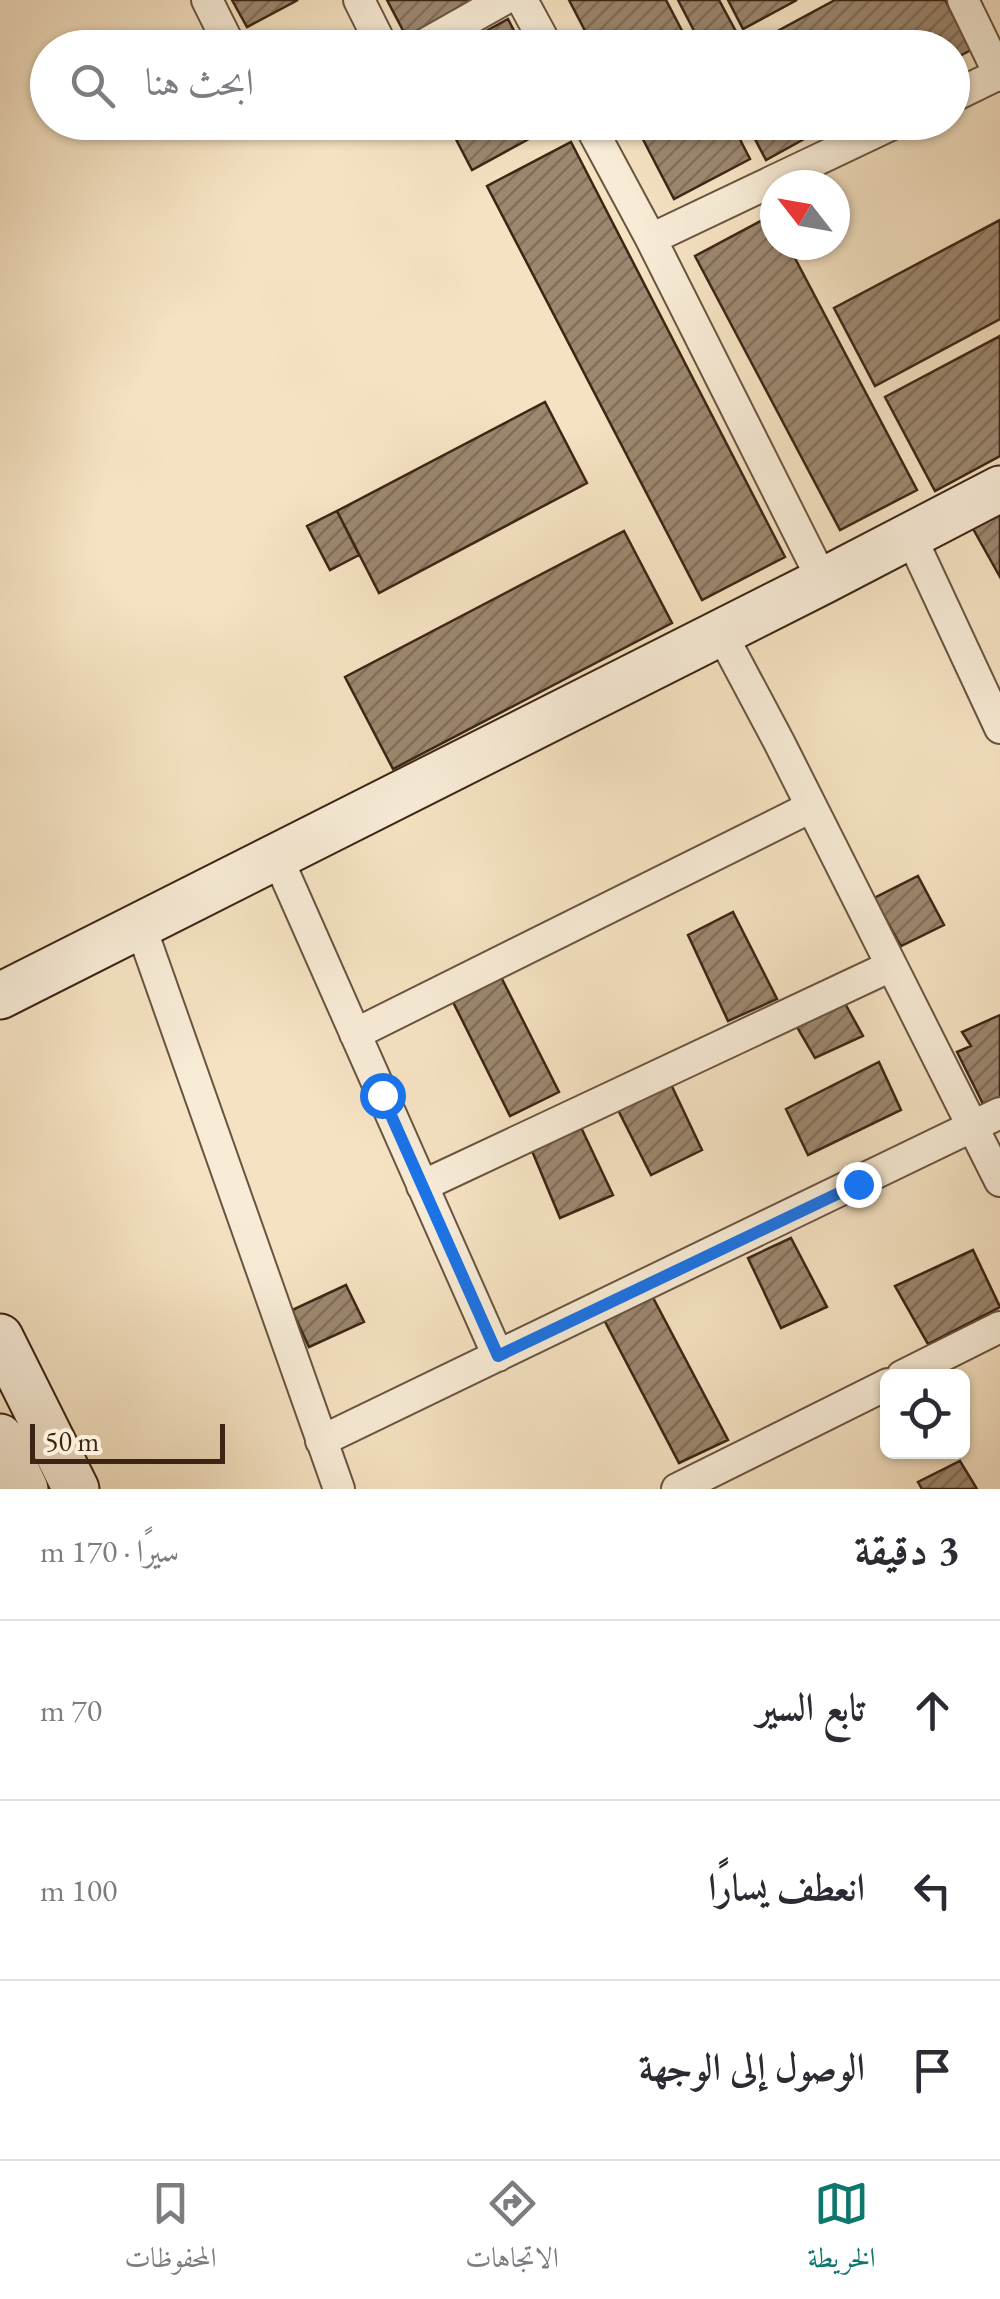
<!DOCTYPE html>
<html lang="ar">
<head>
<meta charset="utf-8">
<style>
	:root { --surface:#fff; --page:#f2f2f3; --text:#2b2b33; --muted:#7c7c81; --line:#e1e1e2; --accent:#0f766e }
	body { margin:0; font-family:"EB Garamond",Amiri,serif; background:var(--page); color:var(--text); direction:rtl }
	.controls { position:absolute; right:30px; bottom:30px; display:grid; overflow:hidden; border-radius:15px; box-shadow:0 2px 8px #0004 }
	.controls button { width:90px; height:90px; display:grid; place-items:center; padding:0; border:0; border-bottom:2px solid var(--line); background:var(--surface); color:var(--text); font:50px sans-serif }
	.compass { position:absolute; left:760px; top:170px; width:90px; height:90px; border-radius:50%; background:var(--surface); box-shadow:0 2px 8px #0004; rotate:301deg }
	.scale { position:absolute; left:30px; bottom:25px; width:195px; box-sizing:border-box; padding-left:10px; border:5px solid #3c2515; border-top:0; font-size:28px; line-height:35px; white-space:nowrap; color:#3c2515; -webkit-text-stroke:8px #f8ecd7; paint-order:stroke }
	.stop { position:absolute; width:30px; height:30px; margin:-22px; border:8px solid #1a73e8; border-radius:50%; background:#fff }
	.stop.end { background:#1a73e8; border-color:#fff; box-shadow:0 2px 10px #0008 }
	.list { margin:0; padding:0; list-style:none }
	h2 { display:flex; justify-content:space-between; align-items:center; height:130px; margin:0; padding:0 40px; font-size:42px }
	h2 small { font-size:32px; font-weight:400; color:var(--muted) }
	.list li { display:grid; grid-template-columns:65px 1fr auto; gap:30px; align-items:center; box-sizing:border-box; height:180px; padding:0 40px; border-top:2px solid var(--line) }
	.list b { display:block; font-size:38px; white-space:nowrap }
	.list em { font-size:32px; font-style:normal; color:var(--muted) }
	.icon { flex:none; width:55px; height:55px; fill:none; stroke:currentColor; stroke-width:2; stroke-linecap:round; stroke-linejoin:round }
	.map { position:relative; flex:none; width:1000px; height:1489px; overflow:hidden; direction:ltr }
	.search { position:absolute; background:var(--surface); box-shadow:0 2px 8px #0004; left:30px; right:30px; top:30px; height:110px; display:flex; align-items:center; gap:25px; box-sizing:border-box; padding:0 35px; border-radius:55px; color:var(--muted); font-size:38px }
	.sheet { height:670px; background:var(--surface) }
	nav { display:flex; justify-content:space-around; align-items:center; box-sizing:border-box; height:140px; border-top:2px solid var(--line); background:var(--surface); font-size:28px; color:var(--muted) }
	nav a { display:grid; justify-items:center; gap:5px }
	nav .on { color:var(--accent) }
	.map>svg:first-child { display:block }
</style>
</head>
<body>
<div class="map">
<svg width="1000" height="1489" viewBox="0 0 1000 1489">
	<defs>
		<pattern id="building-hatch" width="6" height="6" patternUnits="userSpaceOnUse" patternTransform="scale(2.5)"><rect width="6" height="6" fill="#9c876f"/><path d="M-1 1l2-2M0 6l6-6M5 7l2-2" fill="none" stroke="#806e5a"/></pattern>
	</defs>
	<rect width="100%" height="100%" fill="#f5e2c2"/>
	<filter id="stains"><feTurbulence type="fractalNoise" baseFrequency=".002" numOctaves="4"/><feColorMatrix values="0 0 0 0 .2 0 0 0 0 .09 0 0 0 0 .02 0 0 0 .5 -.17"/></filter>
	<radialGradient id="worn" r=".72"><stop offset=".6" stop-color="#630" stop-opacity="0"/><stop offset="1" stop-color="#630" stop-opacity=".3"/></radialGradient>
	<path fill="url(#building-hatch)" stroke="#3c2515" stroke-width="2.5" d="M232 0H298L247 27Z
		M387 0H479L407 38Z
		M569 0H666L691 48H594Z
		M678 0H719L740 39 723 48H703Z
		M728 0H797L743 29Z
		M835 0H945L971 50 952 60V48H746Z
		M508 19 523 48H455Z
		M447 122H560L472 170Z
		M634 122H731L750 159 674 199Z
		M746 122H835L766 160Z
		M571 142 785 557 702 600 487 186Z
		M772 215 775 221V245H788L917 490 840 530 695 256Z
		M1000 220V319L875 386 834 308Z
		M1000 336V456L935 491 885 397Z
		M545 402 587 483 379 593 337 511Z
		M1000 501V577L967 518Z
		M337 511 359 555 330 570 307 526Z
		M624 531 672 623 393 769 345 677Z
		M918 876 944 925 901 946 874 898Z
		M733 912 777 999 728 1021 688 935Z
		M497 969 559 1092 510 1116 449 994Z
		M842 998 863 1036 815 1058 794 1022Z
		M1000 1015V1098L983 1104 957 1052 971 1046 962 1032Z
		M879 1062 901 1110 808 1155 786 1109Z
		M668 1078 702 1150 651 1175 615 1104Z
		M578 1121 613 1195 560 1218 530 1146Z
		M791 1238 827 1307 781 1328 748 1258Z
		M973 1250 1000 1307 928 1344 895 1286Z
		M346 1285 364 1322 309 1347 292 1310Z
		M649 1290 728 1440 679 1463 600 1312Z
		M960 1461 977 1489H922L918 1482Z"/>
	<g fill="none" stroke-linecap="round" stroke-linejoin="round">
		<g stroke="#6a5440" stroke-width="34">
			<path id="street" d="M207 0 231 48
				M359 0 383 48
				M522 0 548 48
				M963 0 1000 76
				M418 48 503 0
				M952 97 999 74
				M588 122 651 239 823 581
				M651 239 897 122
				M910 535 1000 728
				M721 633 779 742 1000 1181
				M277 857 498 1356
				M140 925 339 1489
				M355 1034 811 807
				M422 1186 891 966
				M902 1376 1000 1327
				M321 1441 1000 1113
				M677 1489 888 1384"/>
		</g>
		<g stroke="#3c2515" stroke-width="49">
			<path id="secondary" d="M0 996 823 581 1000 489
				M0 1337 76 1489
				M0 1437 25 1489"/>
		</g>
		<use href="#street" stroke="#f8ecd7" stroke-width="30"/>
		<use href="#secondary" stroke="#f8ecd7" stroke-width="45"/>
	</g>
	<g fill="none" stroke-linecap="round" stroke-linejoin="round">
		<path stroke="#1a73e8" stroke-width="12" d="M382 1095 498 1356 858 1184"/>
	</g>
	<rect width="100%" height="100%" filter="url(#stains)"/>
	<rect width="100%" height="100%" fill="url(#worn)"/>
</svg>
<div class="controls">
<button><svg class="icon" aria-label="locate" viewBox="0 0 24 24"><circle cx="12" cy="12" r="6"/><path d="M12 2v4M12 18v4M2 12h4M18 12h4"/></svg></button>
</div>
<svg class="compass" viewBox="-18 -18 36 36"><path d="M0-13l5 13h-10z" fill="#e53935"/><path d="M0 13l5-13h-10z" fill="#7c7c81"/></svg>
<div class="scale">50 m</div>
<div class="stop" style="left:382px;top:1095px"></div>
<div class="stop end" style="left:858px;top:1184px"></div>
<div class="search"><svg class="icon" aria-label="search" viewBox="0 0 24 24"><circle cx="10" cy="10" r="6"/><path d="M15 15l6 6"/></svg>ابحث هنا</div>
</div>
<section class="sheet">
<h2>3 دقيقة<small>سيرًا · 170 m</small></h2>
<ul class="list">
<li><svg class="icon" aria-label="ahead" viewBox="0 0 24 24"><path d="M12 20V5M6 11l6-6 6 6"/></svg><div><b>تابع السير</b></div><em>70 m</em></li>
<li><svg class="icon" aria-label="left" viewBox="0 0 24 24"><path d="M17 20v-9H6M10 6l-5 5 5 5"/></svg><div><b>انعطف يسارًا</b></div><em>100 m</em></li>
<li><svg class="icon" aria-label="arrive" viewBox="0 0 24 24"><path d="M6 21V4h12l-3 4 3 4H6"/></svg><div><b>الوصول إلى الوجهة</b></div></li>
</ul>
</section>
<nav>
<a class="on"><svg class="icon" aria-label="map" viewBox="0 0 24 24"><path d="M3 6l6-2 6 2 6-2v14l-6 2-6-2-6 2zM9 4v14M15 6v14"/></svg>الخريطة</a>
<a><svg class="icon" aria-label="directions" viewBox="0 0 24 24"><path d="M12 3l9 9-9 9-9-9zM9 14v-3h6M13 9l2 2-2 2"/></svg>الاتجاهات</a>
<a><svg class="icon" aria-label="saved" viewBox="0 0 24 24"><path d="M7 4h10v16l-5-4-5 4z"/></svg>المحفوظات</a>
</nav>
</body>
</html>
